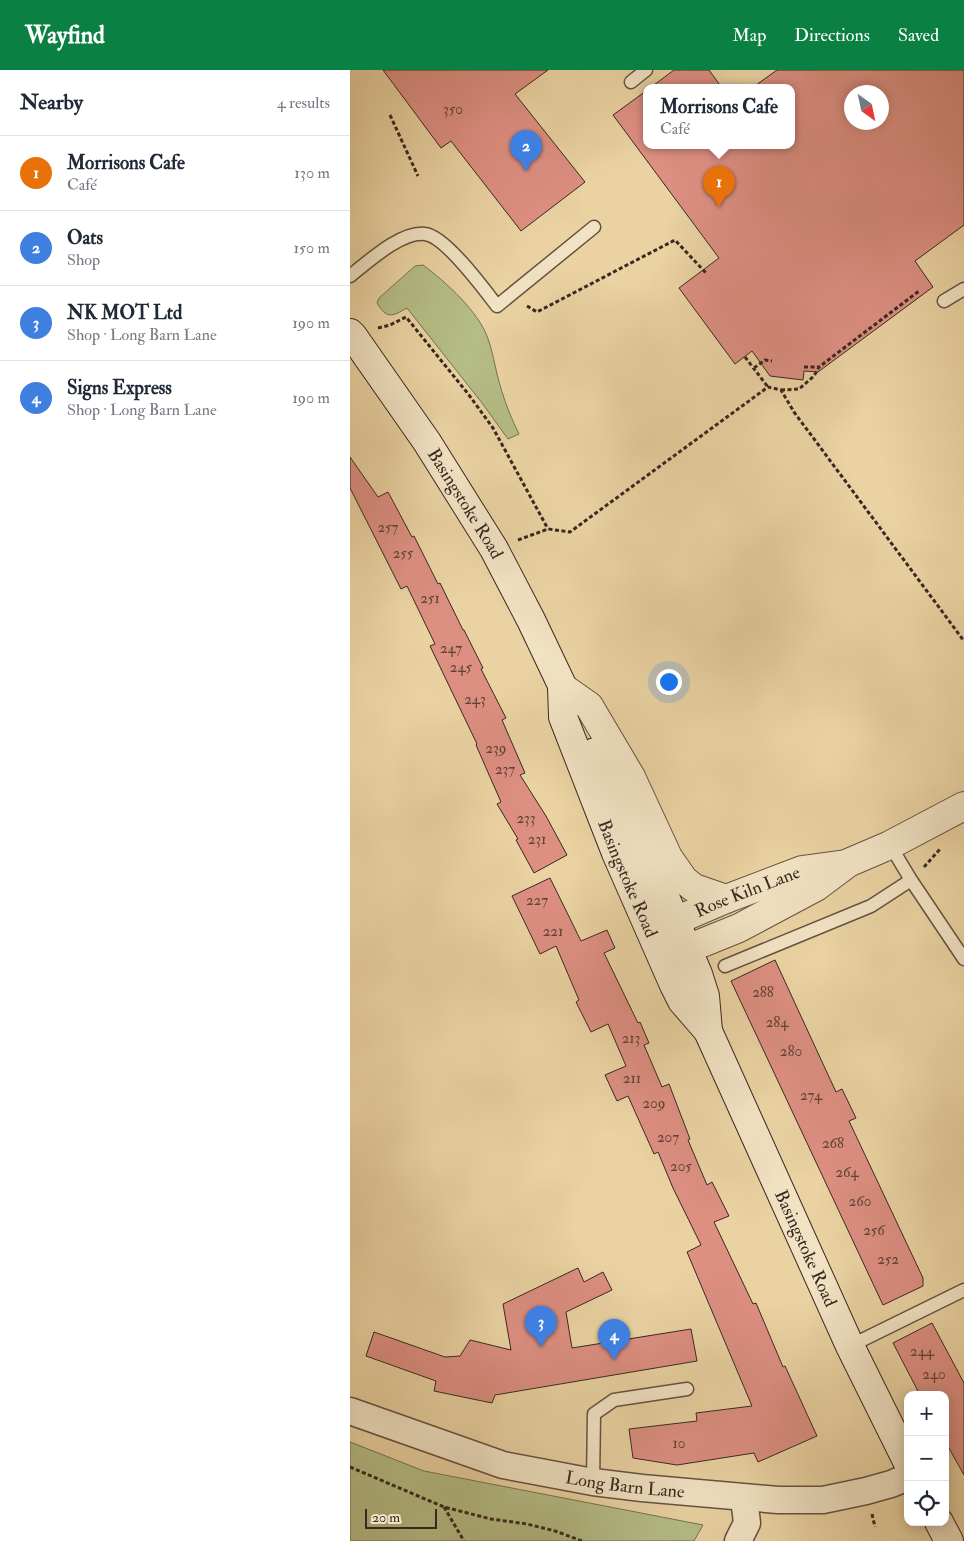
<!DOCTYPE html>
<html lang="en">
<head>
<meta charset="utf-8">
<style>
	:root { --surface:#fff; --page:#f6f6f7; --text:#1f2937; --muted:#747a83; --line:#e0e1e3; --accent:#0b8043 }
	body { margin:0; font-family:"IM FELL Double Pica",serif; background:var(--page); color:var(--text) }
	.controls { position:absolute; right:15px; bottom:15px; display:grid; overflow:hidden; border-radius:10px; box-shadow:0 2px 12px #0003 }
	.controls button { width:45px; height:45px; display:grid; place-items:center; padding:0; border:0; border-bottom:1px solid var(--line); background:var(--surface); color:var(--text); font:25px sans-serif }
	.compass { position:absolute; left:494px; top:15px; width:45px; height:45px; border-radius:50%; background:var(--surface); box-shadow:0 2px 12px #0003; rotate:147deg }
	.scale { position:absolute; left:15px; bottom:12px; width:72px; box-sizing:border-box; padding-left:5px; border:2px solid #382820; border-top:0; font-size:14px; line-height:18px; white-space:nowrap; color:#382820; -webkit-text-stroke:4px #f1e2c3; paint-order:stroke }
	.you { position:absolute; left:318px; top:611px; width:18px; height:18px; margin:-12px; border:4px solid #fff; border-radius:50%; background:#1a73e8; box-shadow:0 0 0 8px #1a73e833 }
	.badge { display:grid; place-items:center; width:32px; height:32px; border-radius:50%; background:var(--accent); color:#fff; font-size:16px; font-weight:700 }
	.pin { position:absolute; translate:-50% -41px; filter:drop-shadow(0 1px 2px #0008) }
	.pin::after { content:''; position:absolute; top:26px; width:18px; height:15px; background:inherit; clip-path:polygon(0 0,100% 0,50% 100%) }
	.popup { position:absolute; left:293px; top:14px; width:152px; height:65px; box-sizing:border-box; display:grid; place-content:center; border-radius:10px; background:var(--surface); filter:drop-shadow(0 1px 4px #0005); font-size:16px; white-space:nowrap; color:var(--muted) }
	.popup b { font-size:19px; color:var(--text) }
	.popup::after { content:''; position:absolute; left:50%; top:100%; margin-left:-10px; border:10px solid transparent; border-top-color:var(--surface) }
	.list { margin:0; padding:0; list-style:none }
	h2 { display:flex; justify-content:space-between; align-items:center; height:65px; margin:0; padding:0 20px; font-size:21px }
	h2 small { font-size:16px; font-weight:400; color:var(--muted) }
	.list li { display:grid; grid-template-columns:32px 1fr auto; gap:15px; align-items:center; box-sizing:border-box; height:75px; padding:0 20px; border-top:1px solid var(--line) }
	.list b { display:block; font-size:19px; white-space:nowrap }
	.list p { margin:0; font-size:16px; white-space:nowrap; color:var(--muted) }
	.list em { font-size:16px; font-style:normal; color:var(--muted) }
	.icon { flex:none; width:28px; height:28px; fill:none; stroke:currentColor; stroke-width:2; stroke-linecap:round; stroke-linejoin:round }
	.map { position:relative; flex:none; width:614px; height:1471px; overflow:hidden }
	header { display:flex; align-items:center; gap:30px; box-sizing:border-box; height:70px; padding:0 25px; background:var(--accent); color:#fff }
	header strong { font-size:24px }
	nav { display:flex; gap:28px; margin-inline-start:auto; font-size:18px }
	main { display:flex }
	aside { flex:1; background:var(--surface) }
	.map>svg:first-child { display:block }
</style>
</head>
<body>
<header>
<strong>Wayfind</strong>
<nav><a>Map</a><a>Directions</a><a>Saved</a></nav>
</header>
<main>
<aside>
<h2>Nearby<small>4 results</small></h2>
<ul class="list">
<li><span class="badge" style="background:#e8710a">1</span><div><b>Morrisons Cafe</b><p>Café</p></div><em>130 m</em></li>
<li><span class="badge" style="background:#3f7fe0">2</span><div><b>Oats</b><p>Shop</p></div><em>150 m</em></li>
<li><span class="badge" style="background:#3f7fe0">3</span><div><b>NK MOT Ltd</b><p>Shop · Long Barn Lane</p></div><em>190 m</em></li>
<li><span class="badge" style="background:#3f7fe0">4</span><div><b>Signs Express</b><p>Shop · Long Barn Lane</p></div><em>190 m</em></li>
</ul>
</aside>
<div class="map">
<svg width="614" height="1471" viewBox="0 0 614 1471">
	<rect width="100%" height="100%" fill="#ead2a2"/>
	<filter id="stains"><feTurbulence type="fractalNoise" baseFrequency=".004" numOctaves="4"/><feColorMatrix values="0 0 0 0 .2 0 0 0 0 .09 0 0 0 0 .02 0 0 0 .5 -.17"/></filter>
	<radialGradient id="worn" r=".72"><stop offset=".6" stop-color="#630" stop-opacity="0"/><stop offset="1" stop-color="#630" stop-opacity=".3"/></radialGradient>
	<path fill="#b5bd86" stroke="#767253" d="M73 195C95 211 130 243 138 269 141 277 143 286 145 295 150 319 158 342 169 364L158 369 132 333 57 238C43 246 37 250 27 233L29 228 65 196Z
		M0 1372 74 1401 353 1455 344 1471H0Z"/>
	<path fill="#dd8f82" stroke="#382820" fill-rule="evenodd" d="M33 0H198L165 24 235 112 171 161 101 71 91 78Z
		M324 0H359L372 18H300Z
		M427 0H614V155L565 191 583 217 468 302 454 301 453 310 420 306 402 281 385 294 329 218 369 188 263 45 296 21V76H442V18H402ZM502 22H532V52H502Z
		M0 387 28 427 38 422 62 467 64 466 88 514 90 513 113 560H114L133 598 131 599 156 648 152 650 175 703 170 705 196 746 217 785 184 803 166 770 168 769 147 734 151 732 126 675 127 674 80 576 85 574 57 516 51 519 0 418Z
		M200 808 231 871 257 860 265 878 254 883 288 953 290 952 299 973 294 975 312 1017 319 1014 340 1069 338 1070 357 1115 362 1112 379 1146 364 1152 403 1234 406 1233 433 1297 435 1296 467 1366 408 1392 404 1383 327 1395 283 1388 279 1359 347 1351 346 1343 402 1336 337 1182 351 1175 323 1118 308 1082 304 1084 278 1026 267 1031 255 1005 276 996 258 954 241 962 226 932 229 930 206 876 190 884 162 826Z
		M425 890 486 1022 492 1019 506 1048 499 1051 573 1208V1216L533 1235 381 911Z
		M228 1198 234 1212 253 1202 262 1220 216 1242 222 1278 341 1259 347 1291 145 1325 142 1333 84 1321 86 1311 16 1286 24 1262 95 1287 110 1286 120 1270 161 1280 153 1234Z
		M582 1253 614 1313V1405L595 1371V1325H570L543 1273Z"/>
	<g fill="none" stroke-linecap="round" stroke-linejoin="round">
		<g stroke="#645240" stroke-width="15">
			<path id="service" d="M281 12 296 0
				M0 206C18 192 51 161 75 164 95 166 134 219 147 236L244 157
				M594 231 614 219
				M540 775 561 810 614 889
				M375 896 521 836 561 810
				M500 1276 614 1220
				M243 1412 244 1344 264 1330 337 1319"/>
		</g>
		<g stroke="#645240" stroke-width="29">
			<g id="minor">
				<path id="s1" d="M0 1341 153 1395 243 1412 292 1418 428 1430H473L516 1421 541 1414 558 1407"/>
				<path d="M388 1471 397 1453 394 1428"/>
			</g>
		</g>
		<g stroke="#645240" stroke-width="30">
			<g id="tertiary">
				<path d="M212 617 239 636 281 707 318 787 334 810 344 818 376 829"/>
				<path id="s2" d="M304 860 376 829 452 800 496 794"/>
				<path d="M315 888 389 858 466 817 498 793 540 775 614 736"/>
			</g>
		</g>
		<g stroke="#382820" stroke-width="30">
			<g id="secondary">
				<path id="s3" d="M0 263 3 266 77 372 144 479 181 550 220 632"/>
				<path id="s4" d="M212 617 213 647 266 783 324 915 332 931 358 961 500 1276 558 1393"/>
				<path d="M245 682 301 794 348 904 355 926 358 961"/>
				<path d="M589 1452 599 1471"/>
			</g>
		</g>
		<path stroke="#382820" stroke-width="3" stroke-dasharray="4 2.5" stroke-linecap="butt" d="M40 45 68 106
			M177 236 187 242 325 170 356 203
			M28 258 40 255 56 247 119 325 143 358 198 459
			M395 287 418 317
			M454 297H469
			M404 298 415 290 422 291
			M431 320 449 319 464 306 469 297 569 221
			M168 470 198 459 220 462 418 317 431 320 444 342 614 571
			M574 797 590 779
			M0 1397 94 1437 141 1449 177 1454 205 1461 232 1471
			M94 1437 114 1471
			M522 1444 525 1457"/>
		<use href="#service" stroke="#f1e2c3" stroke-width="12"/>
		<use href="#minor" stroke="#f1e2c3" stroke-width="26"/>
		<use href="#tertiary" stroke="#f1e2c3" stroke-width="28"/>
		<use href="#secondary" stroke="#f1e2c3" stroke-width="28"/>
	</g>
	<g text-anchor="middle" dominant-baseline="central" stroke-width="4" stroke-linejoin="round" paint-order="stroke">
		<g font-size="15" fill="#614238">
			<text x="103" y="39">350</text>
			<text x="38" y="457">257</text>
			<text x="53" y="483">255</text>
			<text x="80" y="528">251</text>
			<text x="101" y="578">247</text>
			<text x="111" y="597">245</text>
			<text x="125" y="629">243</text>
			<text x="146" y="678">239</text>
			<text x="155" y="699">237</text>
			<text x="176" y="748">233</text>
			<text x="187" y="769">231</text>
			<text x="187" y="830">227</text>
			<text x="203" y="861">221</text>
			<text x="413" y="922">288</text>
			<text x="427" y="952">284</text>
			<text x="281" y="968">213</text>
			<text x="441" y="981">280</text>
			<text x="282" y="1008">211</text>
			<text x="461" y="1025">274</text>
			<text x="304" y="1033">209</text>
			<text x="318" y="1067">207</text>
			<text x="483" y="1073">268</text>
			<text x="331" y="1096">205</text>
			<text x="497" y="1102">264</text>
			<text x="510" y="1131">260</text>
			<text x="524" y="1160">256</text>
			<text x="538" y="1189">252</text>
			<text x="572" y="1281">244</text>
			<text x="584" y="1304">240</text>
			<text x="329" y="1373">10</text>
		</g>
		<g font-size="18" fill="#382820" stroke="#f1e2c3">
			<text stroke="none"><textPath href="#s3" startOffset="206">Basingstoke Road</textPath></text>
			<text stroke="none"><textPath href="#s4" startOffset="204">Basingstoke Road</textPath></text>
			<text stroke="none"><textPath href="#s2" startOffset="101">Rose Kiln Lane</textPath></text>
			<text stroke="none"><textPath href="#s4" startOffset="616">Basingstoke Road</textPath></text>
			<text stroke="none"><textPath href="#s1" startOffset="286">Long Barn Lane</textPath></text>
		</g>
	</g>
	<rect width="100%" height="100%" filter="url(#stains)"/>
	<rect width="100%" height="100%" fill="url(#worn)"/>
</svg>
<div class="controls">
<button>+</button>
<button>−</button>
<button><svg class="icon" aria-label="locate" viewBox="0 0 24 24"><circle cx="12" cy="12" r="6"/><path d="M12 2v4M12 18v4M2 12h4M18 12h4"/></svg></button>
</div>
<svg class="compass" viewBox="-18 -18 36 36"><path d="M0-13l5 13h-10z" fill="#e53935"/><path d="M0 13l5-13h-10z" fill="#747a83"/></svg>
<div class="scale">20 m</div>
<div class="you"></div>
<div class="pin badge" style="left:369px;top:137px;background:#e8710a">1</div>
<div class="popup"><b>Morrisons Cafe</b>Café</div>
<div class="pin badge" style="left:176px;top:101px;background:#3f7fe0">2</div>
<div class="pin badge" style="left:191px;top:1277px;background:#3f7fe0">3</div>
<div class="pin badge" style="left:264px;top:1290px;background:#3f7fe0">4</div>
</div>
</main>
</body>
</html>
